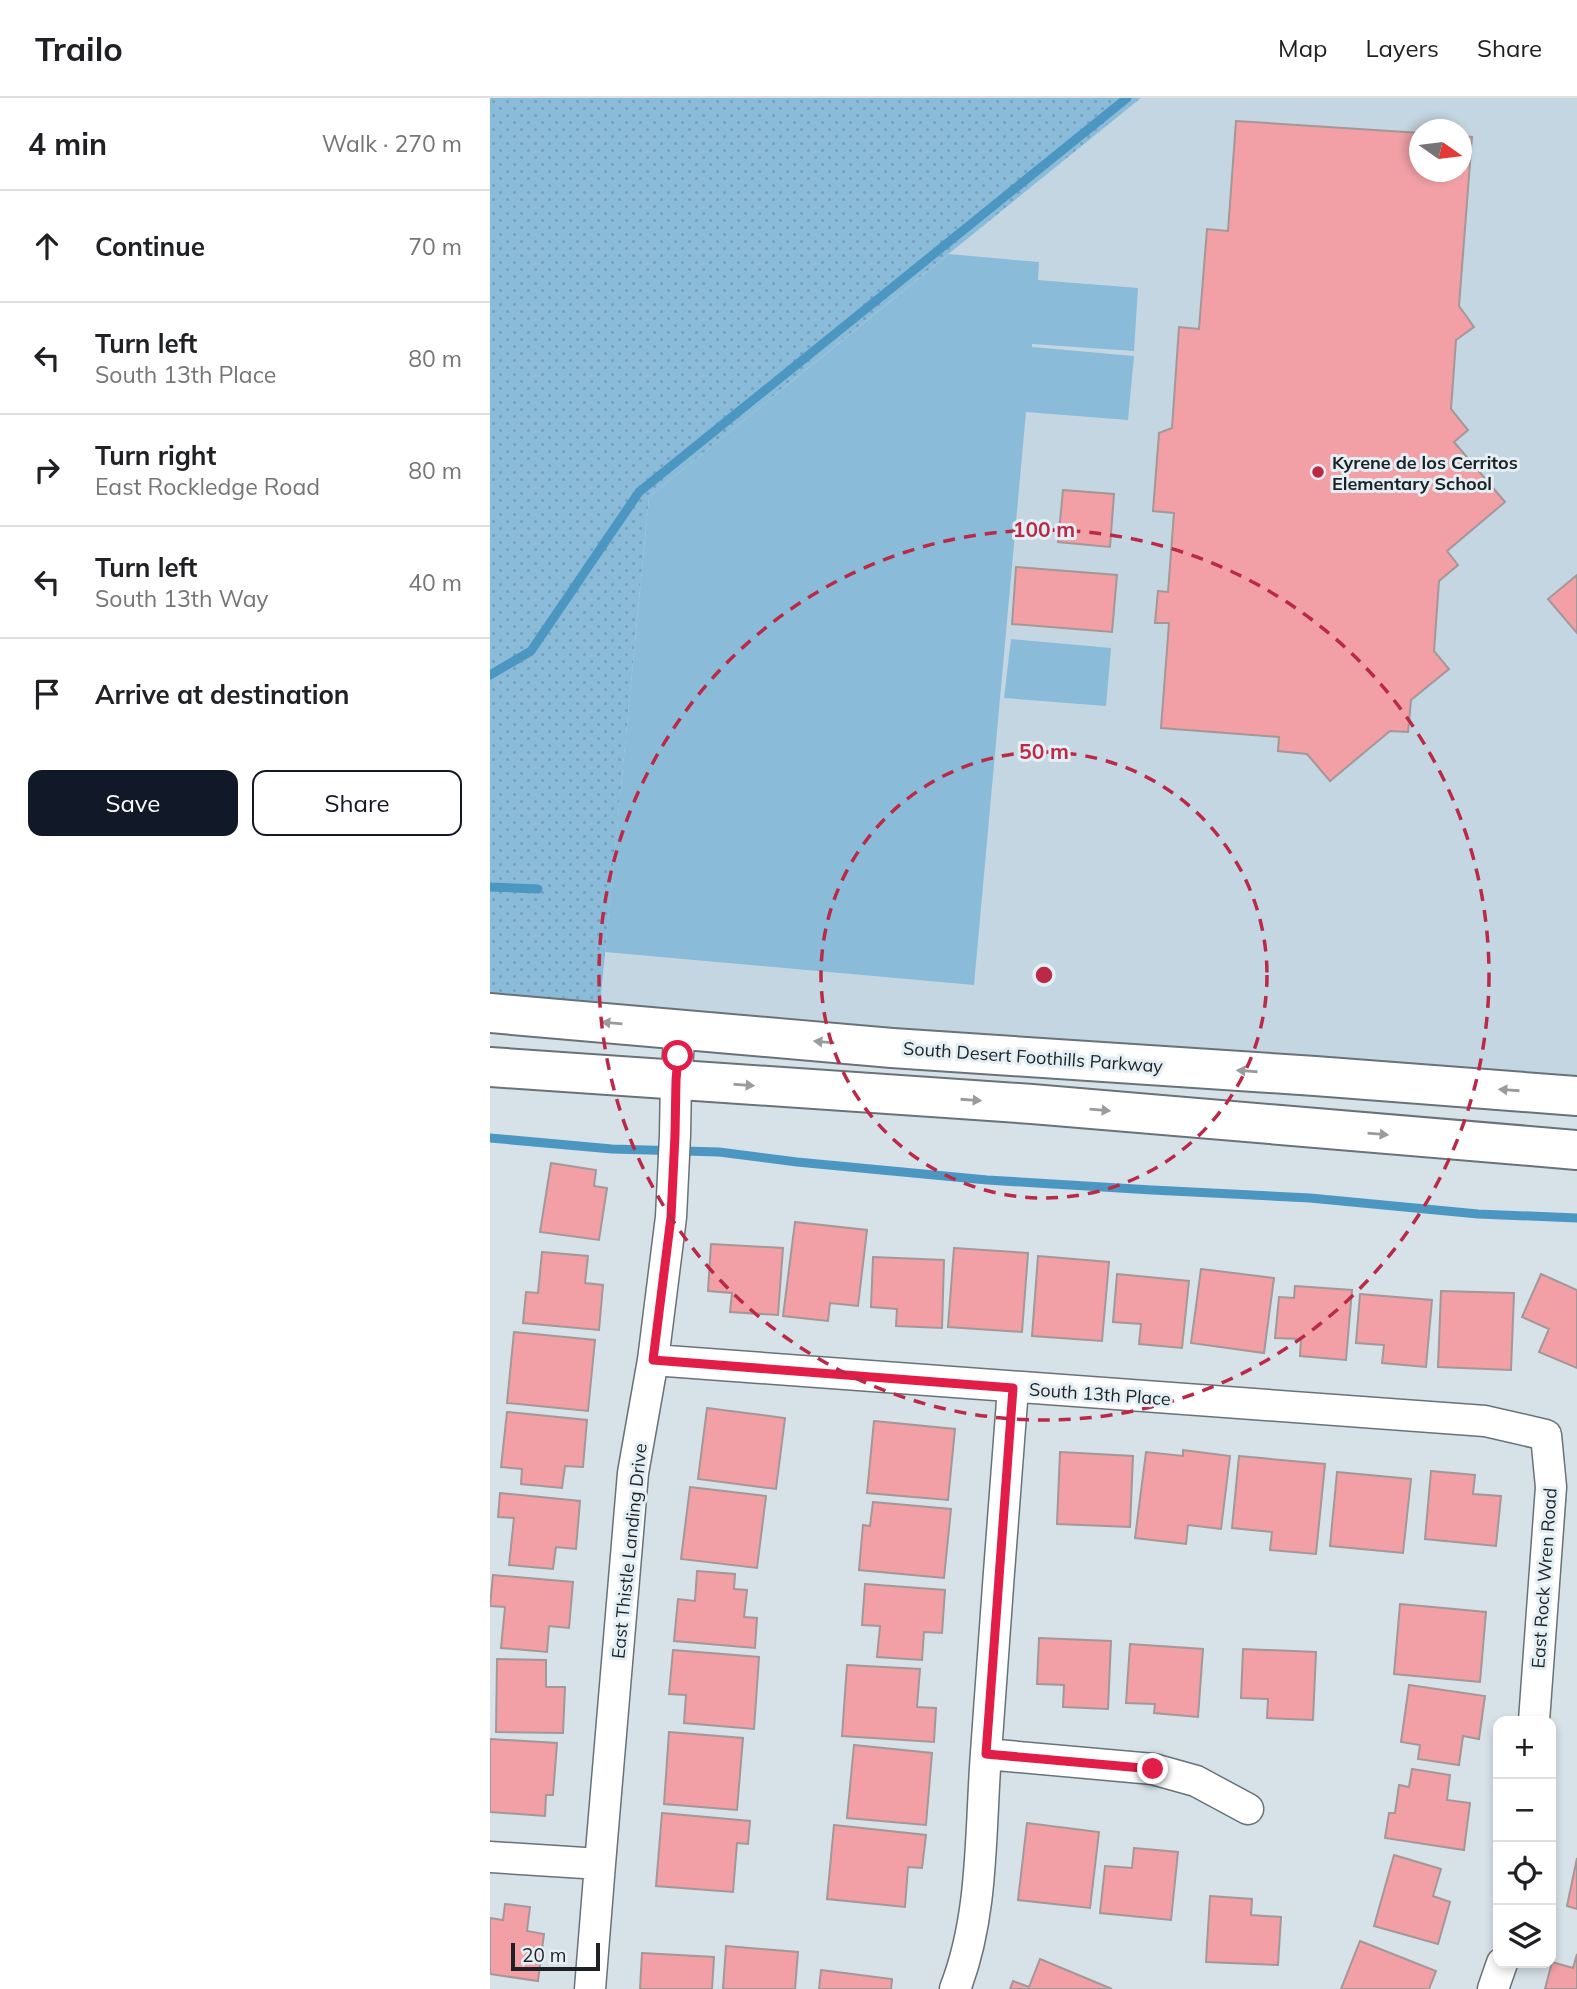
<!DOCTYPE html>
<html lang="en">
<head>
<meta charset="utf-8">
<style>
	:root { --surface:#fff; --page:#f2f2f2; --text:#202124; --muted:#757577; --line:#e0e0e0; --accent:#111827 }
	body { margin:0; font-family:Mulish,sans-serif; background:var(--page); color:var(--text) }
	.controls { position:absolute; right:21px; bottom:21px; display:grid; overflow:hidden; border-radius:14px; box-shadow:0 4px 10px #0003 }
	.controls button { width:63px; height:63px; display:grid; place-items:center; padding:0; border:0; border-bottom:2px solid var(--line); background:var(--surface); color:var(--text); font:35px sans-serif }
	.compass { position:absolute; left:919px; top:21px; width:63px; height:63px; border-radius:50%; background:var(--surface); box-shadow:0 4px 10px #0003; rotate:104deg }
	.scale { position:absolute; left:21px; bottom:18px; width:89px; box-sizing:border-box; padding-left:7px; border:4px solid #1d2123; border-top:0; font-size:19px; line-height:24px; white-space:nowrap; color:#1d2123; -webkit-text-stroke:5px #e3eef5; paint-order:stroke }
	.stop { position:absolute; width:21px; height:21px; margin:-16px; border:5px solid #e11d48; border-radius:50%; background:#fff }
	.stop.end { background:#e11d48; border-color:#fff; box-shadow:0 2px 7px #0008 }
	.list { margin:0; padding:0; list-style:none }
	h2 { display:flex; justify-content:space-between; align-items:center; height:91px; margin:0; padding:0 28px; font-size:30px }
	h2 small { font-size:23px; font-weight:400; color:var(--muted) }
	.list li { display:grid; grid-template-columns:46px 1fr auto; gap:21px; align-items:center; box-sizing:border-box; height:112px; padding:0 28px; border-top:2px solid var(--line) }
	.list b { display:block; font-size:26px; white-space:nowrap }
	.list p { margin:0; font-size:23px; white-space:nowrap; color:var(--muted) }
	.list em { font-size:23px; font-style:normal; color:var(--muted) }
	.actions { display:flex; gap:14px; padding:21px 28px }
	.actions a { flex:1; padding:16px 0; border:2px solid var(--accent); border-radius:14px; text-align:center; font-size:24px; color:var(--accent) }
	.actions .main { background:var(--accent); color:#fff }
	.icon { flex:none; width:38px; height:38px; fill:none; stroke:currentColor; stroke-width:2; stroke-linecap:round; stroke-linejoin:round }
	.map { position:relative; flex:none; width:1087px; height:1891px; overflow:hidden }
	header { display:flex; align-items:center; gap:42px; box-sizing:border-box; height:98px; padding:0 35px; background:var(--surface); border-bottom:2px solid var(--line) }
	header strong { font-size:33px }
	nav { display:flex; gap:38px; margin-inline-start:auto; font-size:24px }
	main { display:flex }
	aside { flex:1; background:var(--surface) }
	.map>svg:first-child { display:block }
</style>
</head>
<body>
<header>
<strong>Trailo</strong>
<nav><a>Map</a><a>Layers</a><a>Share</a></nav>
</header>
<main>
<aside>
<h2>4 min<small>Walk · 270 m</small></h2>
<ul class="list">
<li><svg class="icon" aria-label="ahead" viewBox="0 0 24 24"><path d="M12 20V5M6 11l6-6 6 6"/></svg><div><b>Continue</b></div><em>70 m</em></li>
<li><svg class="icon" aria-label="left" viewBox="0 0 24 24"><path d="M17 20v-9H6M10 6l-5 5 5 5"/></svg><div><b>Turn left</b><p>South 13th Place</p></div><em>80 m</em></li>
<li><svg class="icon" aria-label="right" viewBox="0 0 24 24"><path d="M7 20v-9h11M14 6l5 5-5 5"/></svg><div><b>Turn right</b><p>East Rockledge Road</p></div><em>80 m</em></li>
<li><svg class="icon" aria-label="left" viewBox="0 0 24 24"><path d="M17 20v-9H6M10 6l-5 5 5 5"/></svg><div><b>Turn left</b><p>South 13th Way</p></div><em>40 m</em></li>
<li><svg class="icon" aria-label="arrive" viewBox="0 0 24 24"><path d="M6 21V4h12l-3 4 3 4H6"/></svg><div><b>Arrive at destination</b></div></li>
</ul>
<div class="actions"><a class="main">Save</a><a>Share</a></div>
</aside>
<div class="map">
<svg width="1087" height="1891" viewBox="0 0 1087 1891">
	<defs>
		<pattern id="grass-dots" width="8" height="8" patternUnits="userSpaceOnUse" patternTransform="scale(1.75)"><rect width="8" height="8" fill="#8abcda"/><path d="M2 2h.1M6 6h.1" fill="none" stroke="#77a1bb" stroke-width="1.8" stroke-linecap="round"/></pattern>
	</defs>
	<rect width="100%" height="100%" fill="#d6e1e8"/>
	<path fill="#c4d6e1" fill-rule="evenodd" d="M651 0H1087V985L110 908 159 399ZM930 32H972V74H930Z"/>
	<path fill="url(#grass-dots)" d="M0 0H651L159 399 110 908 0 900Z"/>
	<path fill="#8abcda" d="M459 156 549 164 548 182 648 190 644 253 542 246V249L644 258 638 322 536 314 484 887 115 854 159 399Z
		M521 541 621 550 616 608 514 600Z"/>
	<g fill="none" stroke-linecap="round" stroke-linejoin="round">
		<path stroke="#4b97c1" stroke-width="9" d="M0 577 41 553 149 394 637 0
			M0 789 48 791
			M0 1040 122 1051 229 1054 307 1064 497 1082 662 1092 820 1100 988 1116 1087 1120"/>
	</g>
	<path fill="#f2a0a6" stroke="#a49798" stroke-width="2" d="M746 23 930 35V74H972V38L982 39 969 208 984 229 966 242 961 311 978 332 964 344 1015 404 957 453 968 467 949 483 944 553 959 571 921 602 918 634 900 633 840 683 817 656 788 653 789 639 671 630 679 525H665L668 493 678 494 684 415 663 413 669 335 682 330 689 229 709 231 717 131 738 133Z
		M573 392 624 396 620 449 568 444Z
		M526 469 627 477 622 534 522 526Z
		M1087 477V535L1058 501Z
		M61 1065 106 1072 104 1088 117 1090 109 1142 50 1134Z
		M305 1124 377 1132 368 1208 340 1205 338 1223 293 1218Z
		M221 1146 293 1150 288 1217 240 1214 242 1195 218 1193Z
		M464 1150 538 1155 532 1234 458 1229Z
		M52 1154 98 1158 95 1185 113 1187 109 1232 33 1225 36 1194 48 1195Z
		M548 1158 619 1164 612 1243 542 1238Z
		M383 1159 454 1162 452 1230 406 1228 407 1211 381 1209Z
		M711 1171 784 1180 774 1255 701 1245Z
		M627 1176 699 1183 692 1250 649 1246 651 1226 623 1224Z
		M1051 1176 1087 1192V1270L1049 1254 1059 1231 1032 1219Z
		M805 1188 862 1192 856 1262 810 1258 811 1241 785 1240 789 1199 804 1200Z
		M951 1193 1024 1195 1021 1272 948 1269Z
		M870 1196 942 1202 936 1269 892 1265 894 1247 866 1245Z
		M24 1234 105 1242 98 1313 17 1305Z
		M217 1310 295 1320 286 1391 208 1381Z
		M17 1314 97 1322 93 1369 75 1368 72 1390 31 1386 32 1371 11 1369Z
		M384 1323 465 1331 458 1402 377 1395Z
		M693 1352 740 1358 731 1431 698 1427 696 1446 645 1440 656 1354 693 1358Z
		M570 1354 643 1358 640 1429 567 1426Z
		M749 1358 835 1366 826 1456 780 1452 782 1434 742 1430Z
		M941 1373 985 1377 983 1396 1011 1398 1006 1448 935 1441Z
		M847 1374 921 1381 913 1455 840 1448Z
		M200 1389 276 1398 267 1470 191 1461Z
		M10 1395 90 1403 86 1451 66 1449 63 1471 19 1467 24 1420 8 1419Z
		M383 1404 461 1411 454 1480 369 1472 373 1427 380 1428Z
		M207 1473 245 1476 244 1491 257 1492 254 1519 267 1520 265 1550 184 1543 188 1501 205 1503Z
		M3 1477 83 1484 79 1530 59 1528 57 1554 11 1550 15 1509 0 1508Z
		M375 1486 455 1492 452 1535 434 1534 432 1562 387 1559 390 1528 372 1527Z
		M910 1506 996 1514 990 1584 904 1576Z
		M549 1540 621 1543 618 1611 573 1609 574 1587 547 1586Z
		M640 1546 713 1551 708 1619 664 1615 665 1606 636 1605Z
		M753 1551 826 1554 823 1622 777 1620 778 1601 751 1600Z
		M183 1552 269 1559 264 1631 194 1625 196 1597 179 1596Z
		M7 1561 56 1562V1589H75L73 1635 6 1634Z
		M357 1567 430 1571 427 1609 446 1610 444 1644 352 1638Z
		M919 1587 995 1598 989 1641 973 1638 969 1667 928 1661 930 1647 911 1644Z
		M179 1634 253 1640 247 1712 174 1706Z
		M0 1641 67 1645 63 1697H56L55 1718 0 1714Z
		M364 1647 442 1655 436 1727 357 1720Z
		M922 1671 960 1677 957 1702 980 1705 974 1752 895 1740 899 1715H905L909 1687 919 1689Z
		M172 1715 260 1723 258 1746 247 1745 243 1794 166 1788Z
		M537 1725 609 1734 600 1810 528 1802Z
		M344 1727 436 1737 432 1770 418 1769 415 1809 337 1801Z
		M644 1750 688 1754 681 1822 610 1815 615 1768 642 1770Z
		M904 1757 951 1771 943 1798 960 1804 948 1846 884 1828Z
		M1087 1760V1811L1077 1808Z
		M720 1798 762 1801 761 1817 791 1819 788 1867 716 1864Z
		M15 1806 40 1809 37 1833 54 1836 48 1883 0 1876V1820L13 1822Z
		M870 1843 946 1873 939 1891H851Z
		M236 1848 308 1854 305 1891H233Z
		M152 1855 224 1859 222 1891H150Z
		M1087 1856V1891H1055L1062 1864 1083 1870Z
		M550 1861 622 1891H520L523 1883 539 1889Z
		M331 1872 402 1881 401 1891H329Z"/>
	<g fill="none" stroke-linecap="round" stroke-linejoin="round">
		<g stroke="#687278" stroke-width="33">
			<path id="street" d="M163 1262 995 1323 1056 1337 1061 1389 1044 1623
				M496 1656 663 1671 706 1683 758 1711
				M0 1759 110 1766 100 1891
				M110 1766 143 1375 163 1262 181 1119 185 1037 186 982 190 931
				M465 1891C494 1817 490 1734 496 1655 504 1533 514 1412 523 1290
				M1003 1891 1012 1865"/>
		</g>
		<g stroke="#687278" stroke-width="42">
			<path id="secondary" d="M0 915 402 950 825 978 1087 998
				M0 969 542 1006 1087 1052"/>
		</g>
		<use href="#street" stroke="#fff" stroke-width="30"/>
		<use href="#secondary" stroke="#fff" stroke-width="38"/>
	</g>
	<defs><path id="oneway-solid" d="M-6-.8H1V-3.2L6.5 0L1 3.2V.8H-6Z" transform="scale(1.75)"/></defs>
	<g fill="#999b9c">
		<use href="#oneway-solid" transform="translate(122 925) rotate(-175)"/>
		<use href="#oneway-solid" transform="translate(334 944) rotate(-175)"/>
		<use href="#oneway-solid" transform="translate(757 973) rotate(-176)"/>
		<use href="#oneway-solid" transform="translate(254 987) rotate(4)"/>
		<use href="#oneway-solid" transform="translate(1019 992) rotate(-176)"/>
		<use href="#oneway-solid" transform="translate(481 1002) rotate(4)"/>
		<use href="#oneway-solid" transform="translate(610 1012) rotate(5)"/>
		<use href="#oneway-solid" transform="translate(888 1036) rotate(5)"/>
	</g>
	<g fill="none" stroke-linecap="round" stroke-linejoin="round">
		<path stroke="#e11d48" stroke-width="9" d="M188 958 186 982 185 1037 181 1119 163 1262 523 1290 496 1656 663 1671"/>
	</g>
	<g fill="none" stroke="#ba2946" stroke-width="3.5" stroke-dasharray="12 9">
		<circle cx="554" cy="877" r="223"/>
		<circle cx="554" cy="877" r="445"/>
	</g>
	<circle fill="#ba2946" stroke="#e3eef5" stroke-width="2.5" cx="828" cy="374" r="7"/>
	<g text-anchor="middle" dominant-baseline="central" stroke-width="6" stroke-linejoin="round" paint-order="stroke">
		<g font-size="18" font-weight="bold" fill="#1d2123" stroke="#e3eef5" text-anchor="start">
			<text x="842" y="364">Kyrene de los Cerritos<tspan x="842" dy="21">Elementary School</tspan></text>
		</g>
		<g font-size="18" fill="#1d2123" stroke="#e3eef5">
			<text transform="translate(543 959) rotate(4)">South Desert Foothills Parkway</text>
			<text transform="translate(610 1296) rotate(4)">South 13th Place</text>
			<text transform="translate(139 1453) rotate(-84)">East Thistle Landing Drive</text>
			<text transform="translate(1054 1480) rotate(-86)">East Rock Wren Road</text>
		</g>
	</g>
	<circle cx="554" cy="877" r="10" fill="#ba2946" stroke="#e3eef5" stroke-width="3.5"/>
	<g font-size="21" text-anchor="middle" font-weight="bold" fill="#ba2946" stroke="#e3eef5" stroke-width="6" stroke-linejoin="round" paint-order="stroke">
		<text x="554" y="439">100 m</text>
		<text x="554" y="661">50 m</text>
	</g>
</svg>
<div class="controls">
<button>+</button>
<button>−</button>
<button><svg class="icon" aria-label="locate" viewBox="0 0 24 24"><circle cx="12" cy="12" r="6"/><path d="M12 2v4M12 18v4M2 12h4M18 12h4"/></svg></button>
<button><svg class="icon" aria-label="layers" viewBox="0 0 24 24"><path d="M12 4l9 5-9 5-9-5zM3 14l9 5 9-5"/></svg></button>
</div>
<svg class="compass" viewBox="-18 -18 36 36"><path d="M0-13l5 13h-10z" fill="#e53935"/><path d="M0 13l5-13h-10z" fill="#757577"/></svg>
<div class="scale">20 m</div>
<div class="stop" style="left:188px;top:958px"></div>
<div class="stop end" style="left:663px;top:1671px"></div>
</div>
</main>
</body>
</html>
